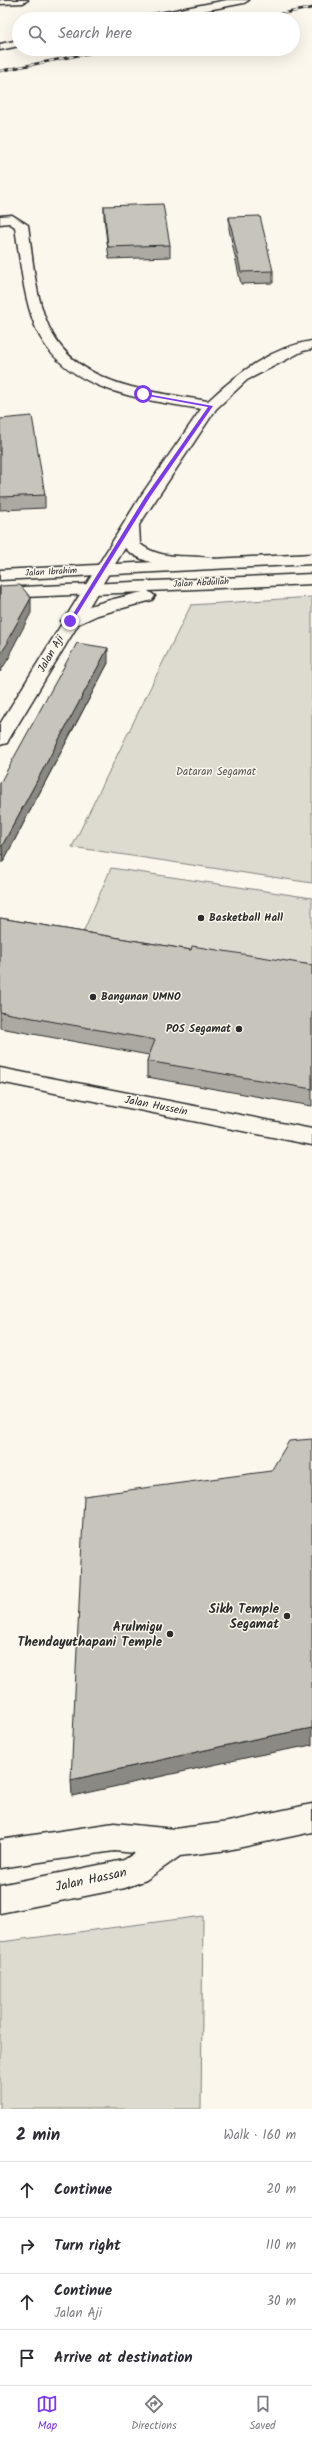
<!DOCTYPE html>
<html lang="en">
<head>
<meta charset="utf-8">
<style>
	:root { --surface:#fff; --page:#f2f2f3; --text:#2b2b33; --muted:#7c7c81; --line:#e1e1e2; --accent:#7c3aed }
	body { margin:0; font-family:Kalam,sans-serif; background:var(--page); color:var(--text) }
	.stop { position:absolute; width:12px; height:12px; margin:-9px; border:3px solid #7c3aed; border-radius:50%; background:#fff }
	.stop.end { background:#7c3aed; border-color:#fff; box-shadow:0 1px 4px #0008 }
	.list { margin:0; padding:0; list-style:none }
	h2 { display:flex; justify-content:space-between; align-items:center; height:52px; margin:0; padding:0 16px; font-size:17px }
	h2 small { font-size:13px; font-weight:400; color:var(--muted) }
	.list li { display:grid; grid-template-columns:26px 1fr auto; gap:12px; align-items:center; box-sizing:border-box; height:56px; padding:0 16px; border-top:1px solid var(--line) }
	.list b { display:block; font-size:15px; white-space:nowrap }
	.list p { margin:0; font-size:13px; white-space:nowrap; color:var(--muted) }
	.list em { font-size:13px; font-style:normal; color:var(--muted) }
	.icon { flex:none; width:22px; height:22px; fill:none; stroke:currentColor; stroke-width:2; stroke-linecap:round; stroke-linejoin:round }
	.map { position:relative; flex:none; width:312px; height:2109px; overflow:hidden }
	.search { position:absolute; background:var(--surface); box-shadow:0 4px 16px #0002; left:12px; right:12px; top:12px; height:44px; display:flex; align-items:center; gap:10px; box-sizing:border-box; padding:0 14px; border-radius:22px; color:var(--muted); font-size:15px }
	.sheet { height:276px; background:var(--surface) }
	nav { display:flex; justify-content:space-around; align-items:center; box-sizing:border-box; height:56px; border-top:1px solid var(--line); background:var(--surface); font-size:11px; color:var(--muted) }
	nav a { display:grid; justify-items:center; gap:2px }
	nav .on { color:var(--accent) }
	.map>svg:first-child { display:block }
</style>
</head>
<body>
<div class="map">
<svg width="312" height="2109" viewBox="0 0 312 2109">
	<rect width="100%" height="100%" fill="#fbf7ec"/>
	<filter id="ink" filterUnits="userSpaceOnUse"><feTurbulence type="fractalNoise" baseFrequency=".025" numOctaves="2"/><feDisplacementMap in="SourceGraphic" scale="8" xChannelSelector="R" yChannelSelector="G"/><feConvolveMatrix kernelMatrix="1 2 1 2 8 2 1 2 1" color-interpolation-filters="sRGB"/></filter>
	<g filter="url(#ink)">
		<path fill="#dddad0" stroke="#84827e" d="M312 597V883L72 847 191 605Z
			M111 868 312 898V974L81 937Z
			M203 1916 201 2109H0V1942Z"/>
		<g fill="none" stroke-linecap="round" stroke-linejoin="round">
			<g stroke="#2b2b2b" stroke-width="3">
				<path id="minor" d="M0 0H28L23 3 0 4Z
					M227 0H249L244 3 161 19H139L144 16Z
					M19 40V46L0 50V44Z
					M12 215 28 225C33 260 35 303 53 335 83 387 155 392 208 401 237 374 272 347 312 341V349L303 351 247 380 216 409 139 525 140 544C163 562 189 553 215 559L217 563 215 567C192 572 141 566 125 548L109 574H97L95 570 140 497 201 409C141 399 61 391 35 326 23 295 20 259 15 227L9 223 0 224V216Z"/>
			</g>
			<g stroke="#2b2b2b" stroke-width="3">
				<path id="major" d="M103 565 109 566 111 570 9 739 7 743 0 745V724L95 570 97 566Z
					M0 1068 312 1129V1145L0 1082Z
					M312 1804V1832L228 1850 180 1856 146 1880 125 1888 0 1913V1885L124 1860 135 1853 114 1851 0 1868V1840L114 1823 174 1829 228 1822Z"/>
			</g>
			<g stroke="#2b2b2b" stroke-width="3">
				<path id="highway" d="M312 554V564L0 580V570Z
					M312 574V584L148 591 155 596 152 600 98 615 76 625H64L61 621C70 608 126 596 143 592L0 598V588Z"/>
			</g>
			<use href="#minor" fill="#fbf7ec" fill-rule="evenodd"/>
			<use href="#major" fill="#fbf7ec" fill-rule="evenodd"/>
			<use href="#highway" fill="#fbf7ec" fill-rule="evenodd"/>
			<g stroke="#2b2b2b" stroke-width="2.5">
				<path id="rail" d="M253 19 312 8
					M0 71 110 49"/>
			</g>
			<use href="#rail" stroke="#fbf7ec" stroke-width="1.5" stroke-dasharray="5" stroke-linecap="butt"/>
		</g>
		<path fill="#aba9a2" stroke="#2b2b2b" d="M104 206 170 245V257L109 259 104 217Z
			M229 217 273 271V283L241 284 229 229Z
			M0 419 45 495V508L0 510Z
			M108 663 3 862H0V783Z
			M0 918 191 950 312 965V1106L147 1077V1061L149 1055 0 1028Z"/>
		<path fill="#8b8984" stroke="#2b2b2b" d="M31 598V613L10 653V656L0 672V655L7 641Z
			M108 648V663L3 862 2 846Z
			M312 1728V1745L254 1756 72 1796 71 1780 255 1739Z"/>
		<path fill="#c7c4bc" stroke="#2b2b2b" d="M163 204 170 245 108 247 104 206Z
			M260 216 273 271 241 272 229 217Z
			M32 416 45 495 0 497V419Z
			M20 585 31 598 7 641H9L0 655V586Z
			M77 643 108 648 2 846H0V783Z
			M0 918 191 950 192 946 312 965V1089L147 1061 155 1040 0 1012Z
			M312 1439V1728L255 1739 71 1780 84 1496 271 1471 289 1441Z"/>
	</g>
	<path fill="#7c3aed" d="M141 393 213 406 150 497 73 621 68 622 145 497 208 407 143 395Z"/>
	<g fill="#2b2b2b" stroke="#fbf7ec" stroke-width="1.5">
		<circle cx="201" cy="918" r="4"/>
		<circle cx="93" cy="997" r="4"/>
		<circle cx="239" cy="1029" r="4"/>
		<circle cx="287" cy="1616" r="4"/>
		<circle cx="170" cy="1634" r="4"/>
	</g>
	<g text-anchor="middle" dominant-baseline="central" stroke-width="3" stroke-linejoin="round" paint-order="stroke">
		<g font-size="9" fill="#2b2b2b" stroke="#fbf7ec">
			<text transform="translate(51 572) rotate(-3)">Jalan Ibrahim</text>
			<text transform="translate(201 583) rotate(-3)">Jalan Abdullah</text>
		</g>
		<g font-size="11" fill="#2b2b2b" stroke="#fbf7ec">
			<text transform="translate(51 654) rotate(-60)">Jalan Aji</text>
			<text transform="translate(156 1106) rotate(11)">Jalan Hussein</text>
		</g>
		<g font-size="11" fill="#585754" stroke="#fbf7ec">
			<text x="216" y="772">Dataran Segamat</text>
		</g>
		<g font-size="11" font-weight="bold" fill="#2b2b2b" stroke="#fbf7ec" text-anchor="start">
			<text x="209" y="918">Basketball Hall</text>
			<text x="101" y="997">Bangunan UMNO</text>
			<text x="231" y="1029" text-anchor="end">POS Segamat</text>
		</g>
		<g font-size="13" font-weight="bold" fill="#2b2b2b" stroke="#fbf7ec" text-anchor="end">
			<text x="279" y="1609">Sikh Temple<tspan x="279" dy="15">Segamat</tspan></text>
			<text x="162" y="1627">Arulmigu<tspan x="162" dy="15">Thendayuthapani Temple</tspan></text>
		</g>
		<g font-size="13" fill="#2b2b2b" stroke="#fbf7ec">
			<text transform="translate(91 1880) rotate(-12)">Jalan Hassan</text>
		</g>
	</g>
</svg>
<div class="stop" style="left:143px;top:394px"></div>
<div class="stop end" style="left:70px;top:621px"></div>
<div class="search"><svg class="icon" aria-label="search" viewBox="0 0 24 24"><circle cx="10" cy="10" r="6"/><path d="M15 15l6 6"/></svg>Search here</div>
</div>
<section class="sheet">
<h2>2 min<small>Walk · 160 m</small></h2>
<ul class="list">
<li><svg class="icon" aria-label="ahead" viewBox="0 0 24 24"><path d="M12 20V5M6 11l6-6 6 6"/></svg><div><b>Continue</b></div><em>20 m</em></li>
<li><svg class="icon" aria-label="right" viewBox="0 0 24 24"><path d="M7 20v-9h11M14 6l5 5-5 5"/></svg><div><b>Turn right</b></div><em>110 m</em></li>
<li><svg class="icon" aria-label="ahead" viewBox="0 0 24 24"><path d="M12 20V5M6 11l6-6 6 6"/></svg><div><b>Continue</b><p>Jalan Aji</p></div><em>30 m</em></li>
<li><svg class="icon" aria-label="arrive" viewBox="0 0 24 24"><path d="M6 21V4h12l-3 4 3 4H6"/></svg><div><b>Arrive at destination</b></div></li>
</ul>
</section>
<nav>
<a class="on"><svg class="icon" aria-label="map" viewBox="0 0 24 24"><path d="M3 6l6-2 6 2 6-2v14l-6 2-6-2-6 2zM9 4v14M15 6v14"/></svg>Map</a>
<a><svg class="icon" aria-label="directions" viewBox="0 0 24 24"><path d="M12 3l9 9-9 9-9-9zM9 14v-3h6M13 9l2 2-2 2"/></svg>Directions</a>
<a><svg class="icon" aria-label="saved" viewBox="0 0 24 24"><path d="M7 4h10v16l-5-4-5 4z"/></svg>Saved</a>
</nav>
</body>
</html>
